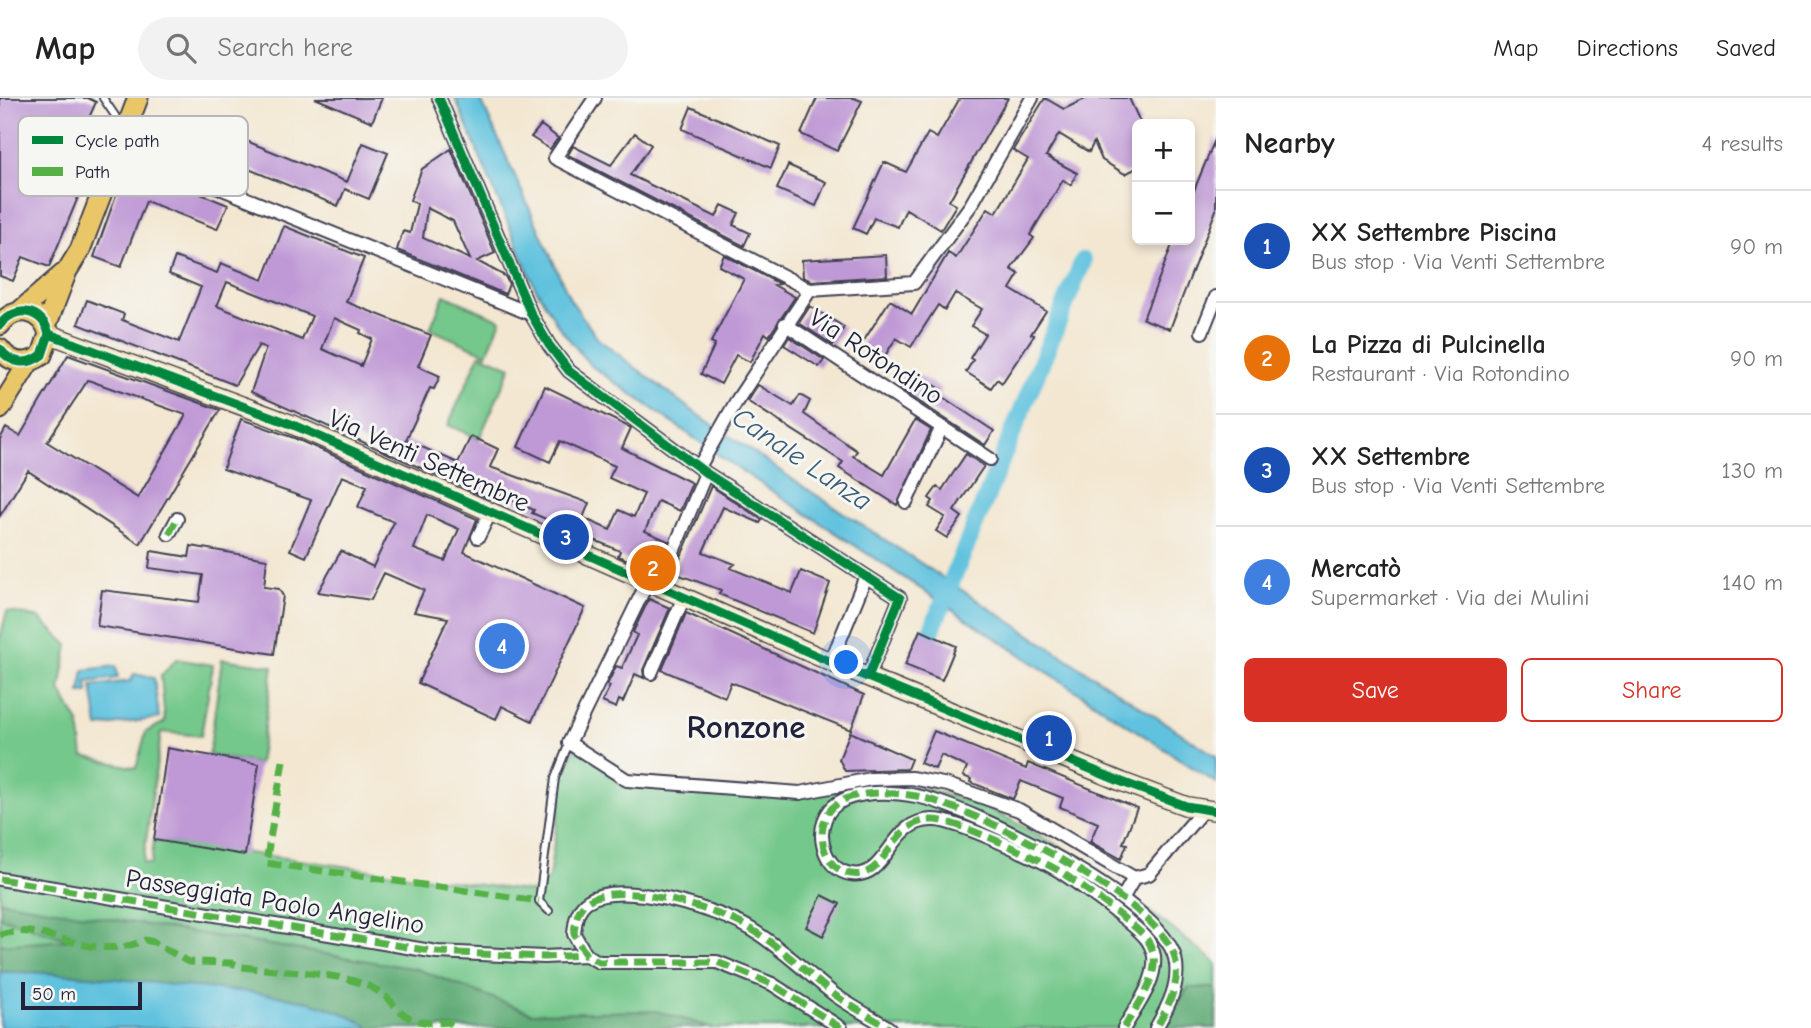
<!DOCTYPE html>
<html lang="en">
<head>
<meta charset="utf-8">
<style>
	:root { --surface:#fff; --page:#f2f2f2; --text:#222; --muted:#767676; --line:#e0e0e0; --accent:#d93025 }
	body { margin:0; font-family:"Comic Neue",sans-serif; background:var(--page); color:var(--text) }
	.controls { position:absolute; right:21px; top:21px; display:grid; overflow:hidden; border-radius:10px; box-shadow:0 4px 10px #0003 }
	.controls button { width:63px; height:63px; display:grid; place-items:center; padding:0; border:0; border-bottom:2px solid var(--line); background:var(--surface); color:var(--text); font:35px sans-serif }
	.scale { position:absolute; left:21px; bottom:18px; width:121px; box-sizing:border-box; padding-left:7px; border:4px solid #22223b; border-top:0; font-size:19px; line-height:24px; white-space:nowrap; color:#22223b; -webkit-text-stroke:5px #f6f6f2; paint-order:stroke }
	.you { position:absolute; left:847px; top:565px; width:24px; height:24px; margin:-18px; border:5px solid #fff; border-radius:50%; background:#1a73e8; box-shadow:0 0 0 10px #1a73e833 }
	.badge { display:grid; place-items:center; width:46px; height:46px; border-radius:50%; background:var(--accent); color:#fff; font-size:23px; font-weight:700 }
	.pin { position:absolute; translate:-50% -50%; border:4px solid #fff; box-shadow:0 2px 7px #0006 }
	.list { margin:0; padding:0; list-style:none }
	h2 { display:flex; justify-content:space-between; align-items:center; height:91px; margin:0; padding:0 28px; font-size:30px }
	h2 small { font-size:23px; font-weight:400; color:var(--muted) }
	.list li { display:grid; grid-template-columns:46px 1fr auto; gap:21px; align-items:center; box-sizing:border-box; height:112px; padding:0 28px; border-top:2px solid var(--line) }
	.list b { display:block; font-size:26px; white-space:nowrap }
	.list p { margin:0; font-size:23px; white-space:nowrap; color:var(--muted) }
	.list em { font-size:23px; font-style:normal; color:var(--muted) }
	.actions { display:flex; gap:14px; padding:21px 28px }
	.actions a { flex:1; padding:16px 0; border:2px solid var(--accent); border-radius:10px; text-align:center; font-size:24px; color:var(--accent) }
	.actions .main { background:var(--accent); color:#fff }
	.icon { flex:none; width:38px; height:38px; fill:none; stroke:currentColor; stroke-width:2; stroke-linecap:round; stroke-linejoin:round }
	.map { position:relative; flex:none; width:1216px; height:930px; overflow:hidden }
	header { display:flex; align-items:center; gap:42px; box-sizing:border-box; height:98px; padding:0 35px; background:var(--surface); border-bottom:2px solid var(--line) }
	header strong { font-size:33px }
	nav { display:flex; gap:38px; margin-inline-start:auto; font-size:24px }
	.search { width:490px; height:63px; background:var(--page); display:flex; align-items:center; gap:18px; box-sizing:border-box; padding:0 24px; border-radius:38px; color:var(--muted); font-size:26px }
	main { display:flex }
	aside { flex:1; background:var(--surface) }
	.map>svg:first-child { display:block }
</style>
</head>
<body>
<header>
<strong>Map</strong>
<div class="search"><svg class="icon" aria-label="search" viewBox="0 0 24 24"><circle cx="10" cy="10" r="6"/><path d="M15 15l6 6"/></svg>Search here</div>
<nav><a>Map</a><a>Directions</a><a>Saved</a></nav>
</header>
<main>
<div class="map">
<svg width="1216" height="930" viewBox="0 0 1216 930">
	<rect width="100%" height="100%" fill="#f6f6f2"/>
	<filter id="ink" filterUnits="userSpaceOnUse"><feTurbulence type="fractalNoise" baseFrequency=".0143" numOctaves="2"/><feDisplacementMap in="SourceGraphic" scale="14" xChannelSelector="R" yChannelSelector="G"/><feConvolveMatrix kernelMatrix="1 2 1 2 8 2 1 2 1" color-interpolation-filters="sRGB"/></filter>
	<filter id="wash" filterUnits="userSpaceOnUse"><feTurbulence type="fractalNoise" baseFrequency=".00686" numOctaves="4" result="noise"/><feDisplacementMap in="SourceGraphic" scale="28" xChannelSelector="R" yChannelSelector="G"/><feGaussianBlur stdDeviation="1.57" result="paint"/><feColorMatrix in="noise" values="0 0 0 0 0 0 0 0 0 0 0 0 0 0 0 0 0 1.4 0 .05"/><feComposite in="paint" operator="in"/></filter>
	<g filter="url(#wash)">
		<rect width="100%" height="100%" fill="#f3e7d1"/>
		<path fill="#75c88b" stroke="#4c7563" stroke-width="2" d="M444 197 501 222 487 256 430 231Z
			M480 256 511 269 479 341 448 327Z
			M7 513 39 520 68 547 60 592 79 625 83 658 136 670 146 634 165 624 161 578 176 561 213 567 201 638 161 634 143 765 151 766 154 742 532 794 549 780 564 676 577 647 624 684 789 696 905 685 984 708 1080 759 1216 865V890H1188L1163 930H0V540Z
			M222 561 273 568 259 666 209 657Z"/>
		<path fill="#60ac77" stroke="#416759" stroke-width="2" d="M0 803 417 871 532 915 656 913 713 930H370C314 893 237 894 172 887 115 881 58 873 0 874V847L69 842 0 819Z
			M1188 890H1216V930H1163Z"/>
		<path fill="#60c2de" stroke="#41728c" stroke-width="2" d="M455 0H480L570 201 598 241 686 308 801 387 1216 658V685L734 368 590 267 559 229 535 189Z
			M116 568 118 580 87 584 88 595H80L84 572Z
			M134 576 154 580 159 620 98 629 92 588 131 583Z
			M0 874C58 873 115 881 172 887 237 894 314 893 370 930H0Z"/>
		<g fill="none" stroke-linecap="round" stroke-linejoin="round">
			<path stroke="#60c2de" stroke-width="18" d="M930 536 1083 163"/>
		</g>
		<g id="blocks">
			<path fill="#bf99d5" fill-rule="evenodd" d="M0 0H88L96 4 88 22 107 30 49 169 23 159 13 183 0 178Z
				M315 0H382L372 24Z
				M817 0H854L862 3 837 53 801 36Z
				M960 0H1008L949 103 956 107 941 132 906 111 898 129 874 120 866 136 853 130 884 64 906 74 928 35 937 40Z
				M1045 0 1064 11 1087 0H1129L1141 26H1137V70L1125 76 1102 62 1094 44 1089 54 1059 36 1046 58 1077 75 1071 87 1063 82 1030 137 1034 140 1011 171 1019 176 1010 191 1046 213 1031 236 1034 237 1002 285 997 281 991 290 966 274 973 262 970 260 985 236 971 228 982 211 955 195 945 212 938 207 911 249 896 240 883 261 861 247 890 202 912 216 948 155 956 160 988 110 996 115 1028 61 1013 52Z
				M691 9 780 48 771 70 682 31Z
				M541 27 558 40 550 51 531 39Z
				M212 29 347 84 363 45 388 55 369 101 345 91 338 108 203 52Z
				M635 35 651 47 630 77 716 119 722 107 739 115 733 127 750 135 744 148 568 57 573 48 611 67Z
				M1216 39V112L1170 231 1143 221 1174 142H1190V102Z
				M451 51 495 155 477 163 505 178 509 186 505 196 397 152 403 133 410 135 417 106 410 102 422 71ZM427 110 453 123 470 161 423 140Z
				M788 67 826 84 816 108 777 91Z
				M144 73 228 107 217 131 146 103 121 169 94 159 121 83Z
				M284 128 364 160 346 204 431 237 418 268 440 278 434 291 430 290 406 342 458 365 471 338 498 351 490 369 589 405 583 420 610 432 619 412 634 419 644 396 609 380 615 368 560 343 550 364 518 349 545 288 631 330 622 350 692 385 680 413 658 403 645 433 668 443 655 473 618 458 620 453 532 415 534 412 500 397 498 402 491 399 490 401 251 294 266 250 259 247 235 287 78 226 87 202 124 216 122 222 179 244 201 189 169 176 175 159 217 175 221 165 263 182ZM227 184 312 218 302 242 217 208ZM334 220 361 232 360 235 372 241 361 268 322 251Z
				M724 157 780 186 774 187 795 199 769 238 765 235 750 264 736 257 721 286 701 276 715 246 711 244 744 181 719 168Z
				M886 157 887 178 812 183 803 179 802 162Z
				M810 208 844 229 833 247 799 225Z
				M789 239 824 262 819 269 784 247Z
				M68 257 220 312 140 446 28 373 0 418V341L6 330 20 338ZM88 282 186 317 138 400 47 344Z
				M912 273 941 291 938 296 994 333 985 347 900 291Z
				M758 287 793 308 800 297 810 303 804 316 857 353 853 358 884 377 915 322 931 332 897 407 839 370 843 364 747 303Z
				M241 321 294 340 477 421 464 454 585 510 532 623 502 608 496 621 418 585 448 520 414 514 424 492 384 475 371 502 318 494 341 453 373 469 394 424 358 409 367 388 342 378 306 459 290 452 311 402 223 371ZM427 417 459 431 445 463 414 451Z
				M966 356 984 368 954 413 962 419 947 440 936 433 945 419 929 409 933 403 929 400 937 389 942 392Z
				M711 388 762 422 760 425 723 409 703 454 735 466 730 470 792 495 801 473 830 485 813 535 719 496 721 492 674 475Z
				M191 448 267 461 264 489 279 491 283 498 274 556 97 528 102 492 199 504 203 477 149 470 151 453 189 459Z
				M649 501 670 510 643 572 644 580 635 576 623 604 619 602 616 610 602 604 610 588 607 587 616 568 622 570 637 537 633 534Z
				M686 515 864 597 851 632 731 584 725 599 662 572Z
				M920 532 956 548 942 582 905 567Z
				M934 633 1026 671 1028 665 1137 710 1123 745 1127 746 1121 761 1090 744 1098 725 1060 709 1063 700 1021 683 1013 701 970 684 971 681 963 678 967 669 941 657 935 671 920 665Z
				M850 634 911 661 907 671 845 673 839 661Z
				M167 650 259 666 245 757 154 742Z
				M822 797 840 806 823 838 806 829Z"/>
		</g>
	</g>
	<g filter="url(#ink)">
		<use href="#blocks" fill-opacity="0" stroke="#414052" stroke-width="2"/>
		<g fill="none" stroke-linecap="round" stroke-linejoin="round">
			<g stroke="#414052" stroke-width="10">
				<path id="lane" d="M103 0 116 19 115 35
					M132 22 145 38 160 45
					M549 813 539 803 555 680 569 645"/>
			</g>
			<g stroke="#414052" stroke-width="16">
				<path id="street" d="M439 0 531 216 549 247 569 273 706 375 900 500 868 579
					M595 0 555 60 810 192
					M128 28 139 53 151 62 531 216
					M785 226 990 361
					M1202 234 1216 199
					M699 369 736 304 810 192 914 185 971 107 1032 0
					M906 404 942 329
					M169 436 177 421
					M478 439 491 413
					M648 483 569 645 627 682 800 695 871 681 912 680 948 687 1019 712 1134 780
					M659 487 706 375
					M831 564 866 478
					M651 575 684 499
					M0 781 437 854 544 859 586 857
					M1122 801 1134 780 1149 776 1203 712
					M841 930 772 886 717 864H599L586 857 574 836C575 824 577 810 588 803 620 781 720 812 751 831 782 850 807 875 835 897 852 909 871 919 889 930
					M1124 930C1136 909 1157 883 1154 858 1153 852 1149 843 1145 839 1132 824 1079 786 1061 774 1040 761 956 722 934 722 889 720 889 782 851 776 826 772 817 742 825 721 837 690 889 693 916 698 973 709 1161 803 1175 860 1181 885 1168 909 1156 930"/>
			</g>
			<g stroke="#414052" stroke-width="21">
				<path id="secondary" d="M49 236 291 326 831 564 1122 684 1186 708 1216 713"/>
			</g>
			<g stroke="#414052" stroke-width="23">
				<path id="primary" d="M19 214 63 176
					M0 227C15 206 43 211 49 236L42 257C27 268 11 266 0 251
					M46 228 67 173 80 152 138 0
					M0 311 29 264"/>
			</g>
			<use href="#lane" stroke="#fff" stroke-width="6"/>
			<use href="#street" stroke="#fff" stroke-width="12"/>
			<use href="#secondary" stroke="#f6e9c3" stroke-width="18"/>
			<use href="#primary" stroke="#e9c769" stroke-width="19"/>
			<path stroke="#55b146" stroke-width="7" stroke-dasharray="14 7" stroke-linecap="butt" d="M169 436 177 421
				M283 663 266 765 539 803
				M0 781 437 854 544 859 586 857
				M0 837C46 821 88 867 145 842L154 844 188 864 232 865 242 869C277 873 335 874 366 887 405 903 393 930 449 924L455 930
				M841 930 772 886 717 864H599L586 857 574 836C575 824 577 810 588 803 620 781 720 812 751 831 782 850 807 875 835 897 852 909 871 919 889 930
				M1124 930C1136 909 1157 883 1154 858 1153 852 1149 843 1145 839 1132 824 1079 786 1061 774 1040 761 956 722 934 722 889 720 889 782 851 776 826 772 817 742 825 721 837 690 889 693 916 698 973 709 1161 803 1175 860 1181 885 1168 909 1156 930"/>
			<g stroke="#f6f6f2" stroke-width="13">
				<path id="cycleway" d="M439 0 531 216 549 247 569 273 706 375 900 500 868 579
					M0 227C15 206 43 211 49 236L42 257C27 268 11 266 0 251
					M49 236 291 326 831 564 1122 684 1186 708 1216 713"/>
			</g>
			<use href="#cycleway" stroke="#00873e" stroke-width="9"/>
		</g>
	</g>
	<g text-anchor="middle" dominant-baseline="central" stroke-width="6" stroke-linejoin="round" paint-order="stroke">
		<g font-size="26" fill="#22223b" stroke="#f6f6f2">
			<text transform="translate(876 259) rotate(33)">Via Rotondino</text>
			<text transform="translate(429 363) rotate(24)">Via Venti Settembre</text>
			<text transform="translate(275 804) rotate(9)">Passeggiata Paolo Angelino</text>
		</g>
		<g font-size="28" font-style="italic" fill="#385a74" stroke="#f6f6f2">
			<text transform="translate(802 361) rotate(34)">Canale Lanza</text>
		</g>
		<g font-size="33" font-weight="bold" fill="#22223b" stroke="#f6f6f2">
			<text x="746" y="629">Ronzone</text>
		</g>
	</g>
	<rect x="18" y="18" width="230" height="80" rx="10" fill="#f6f6f2" stroke="#b6b6bb" stroke-width="2"/>
	<rect x="32" y="38" width="31" height="8" fill="#00873e"/>
	<rect x="32" y="69" width="31" height="9" fill="#55b146"/>
	<g font-size="19" fill="#22223b">
		<text x="75" y="49">Cycle path</text>
		<text x="75" y="80">Path</text>
	</g>
</svg>
<div class="controls">
<button>+</button>
<button>−</button>
</div>
<div class="scale">50 m</div>
<div class="you"></div>
<div class="pin badge" style="left:1049px;top:640px;background:#1a4fb4">1</div>
<div class="pin badge" style="left:653px;top:470px;background:#e8710a">2</div>
<div class="pin badge" style="left:566px;top:439px;background:#1a4fb4">3</div>
<div class="pin badge" style="left:502px;top:548px;background:#3f7fe0">4</div>
</div>
<aside>
<h2>Nearby<small>4 results</small></h2>
<ul class="list">
<li><span class="badge" style="background:#1a4fb4">1</span><div><b>XX Settembre Piscina</b><p>Bus stop · Via Venti Settembre</p></div><em>90 m</em></li>
<li><span class="badge" style="background:#e8710a">2</span><div><b>La Pizza di Pulcinella</b><p>Restaurant · Via Rotondino</p></div><em>90 m</em></li>
<li><span class="badge" style="background:#1a4fb4">3</span><div><b>XX Settembre</b><p>Bus stop · Via Venti Settembre</p></div><em>130 m</em></li>
<li><span class="badge" style="background:#3f7fe0">4</span><div><b>Mercatò</b><p>Supermarket · Via dei Mulini</p></div><em>140 m</em></li>
</ul>
<div class="actions"><a class="main">Save</a><a>Share</a></div>
</aside>
</main>
</body>
</html>
